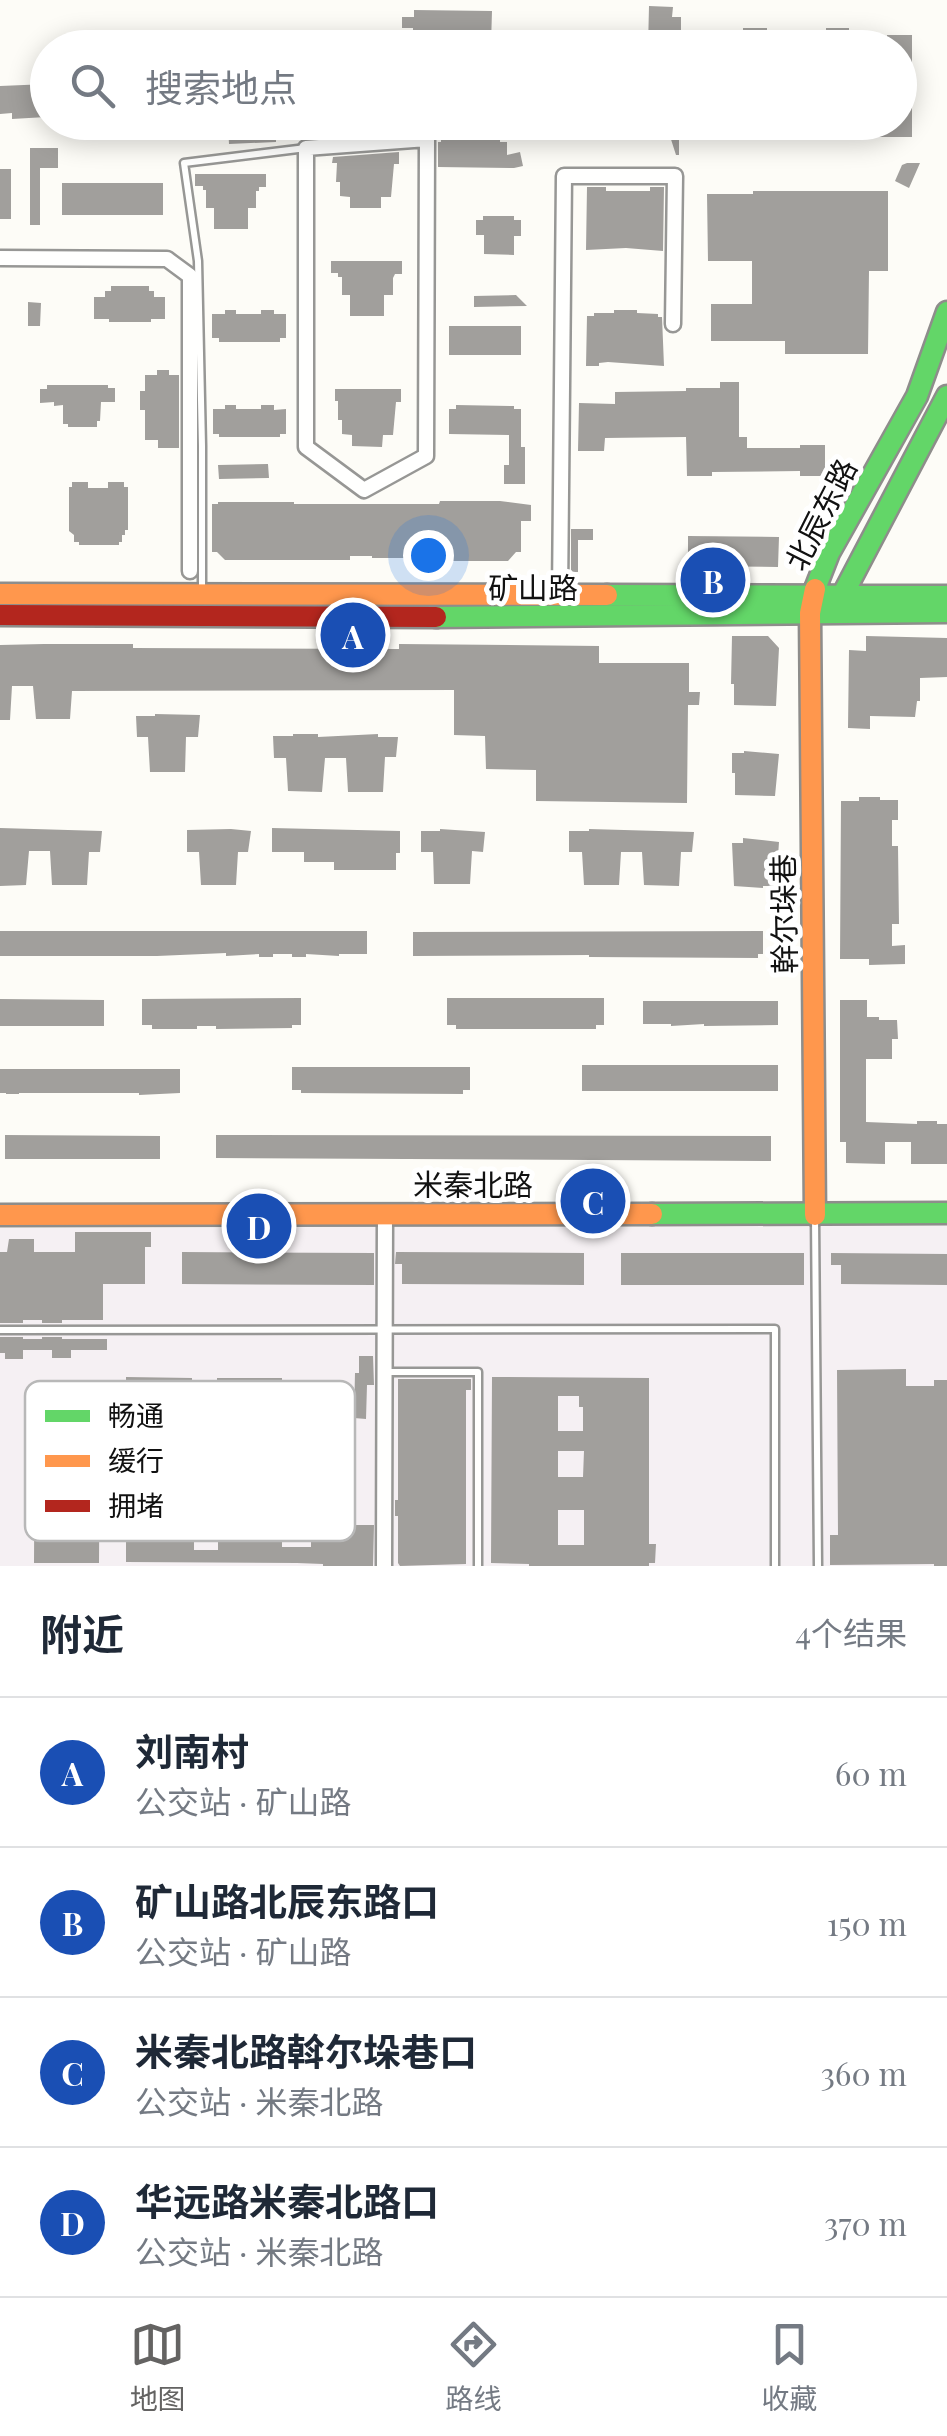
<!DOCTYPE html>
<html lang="zh">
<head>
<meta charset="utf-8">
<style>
	:root { --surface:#fff; --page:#f2f2f3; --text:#1f2937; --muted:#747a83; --line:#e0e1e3; --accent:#646362 }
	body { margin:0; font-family:"Playfair Display","Noto Sans SC",serif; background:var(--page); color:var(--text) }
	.you { position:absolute; left:428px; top:555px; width:35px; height:35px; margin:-25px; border:8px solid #fff; border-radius:50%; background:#1a73e8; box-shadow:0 0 0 15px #1a73e833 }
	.badge { display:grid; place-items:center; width:65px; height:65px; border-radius:50%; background:var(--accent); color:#fff; font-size:32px; font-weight:700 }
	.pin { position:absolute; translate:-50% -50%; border:5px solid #fff; box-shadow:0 2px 10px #0006 }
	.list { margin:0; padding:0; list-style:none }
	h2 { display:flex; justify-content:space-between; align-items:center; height:130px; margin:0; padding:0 40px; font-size:42px }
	h2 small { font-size:32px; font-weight:400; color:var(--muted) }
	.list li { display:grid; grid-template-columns:65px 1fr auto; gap:30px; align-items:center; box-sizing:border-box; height:150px; padding:0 40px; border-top:2px solid var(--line) }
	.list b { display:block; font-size:38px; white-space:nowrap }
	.list p { margin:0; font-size:32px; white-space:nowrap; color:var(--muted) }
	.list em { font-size:32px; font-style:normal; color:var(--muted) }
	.icon { flex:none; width:55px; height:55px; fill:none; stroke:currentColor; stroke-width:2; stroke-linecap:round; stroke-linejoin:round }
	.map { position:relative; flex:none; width:947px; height:1566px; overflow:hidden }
	.search { position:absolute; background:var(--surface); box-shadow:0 5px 25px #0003; left:30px; right:30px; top:30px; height:110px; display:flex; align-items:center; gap:25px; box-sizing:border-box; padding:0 35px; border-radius:55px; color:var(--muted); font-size:38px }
	.sheet { height:730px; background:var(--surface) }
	nav { display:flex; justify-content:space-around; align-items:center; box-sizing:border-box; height:140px; border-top:2px solid var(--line); background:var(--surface); font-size:28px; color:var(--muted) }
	nav a { display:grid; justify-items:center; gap:5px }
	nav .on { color:var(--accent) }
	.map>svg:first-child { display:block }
</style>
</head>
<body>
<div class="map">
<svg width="947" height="1566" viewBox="0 0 947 1566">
	<rect width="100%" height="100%" fill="#fdfcf7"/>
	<path fill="#f5f0f3" d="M947 1225V1566H0V1228Z"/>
	<path fill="#a19f9c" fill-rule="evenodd" d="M649 6 673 7 672 17H681V48H648Z
		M414 10 492 11 491 44 413 43V28H402V17H414Z
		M743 28H767V32H778V42H775V48H734V43H730V32H743Z
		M826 28H849V32H861V42H857V48H816V43H812V32H826Z
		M887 35H912V137H861L860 122H900V48H887Z
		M48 84 46 117 12 119V113L0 114V86Z
		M543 122H576V137H543Z
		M605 122H637V137H605Z
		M643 122H684V125L679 127V155H676L668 130 656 133Z
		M293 123 294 137 276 138V142L229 144 228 126Z
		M754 128H785V139H754Z
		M441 138H500V142H507V155L520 152 523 166 514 168 438 167V142H441Z
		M30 148H58V168H40V225H30Z
		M399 152V164H394L391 197H381V208H350V197L340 196V182H336L337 163H332L333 157Z
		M907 163H920L909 188 895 181 902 165Z
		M0 169H11V219H0Z
		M195 174H266V187H259V191H256V208H248V229H214V208H206V190H203V186H195Z
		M62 183H163V215H62Z
		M587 187H606V191H650V187H664L663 251 626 248 586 250Z
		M753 191H888V271H869L868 354H785V341H711V304H752V261H708L707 194H753Z
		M483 216H514V220H521V236H514V255L484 254V235H476V220H483Z
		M331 261H402V274H395L393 278V295H384V316H350V295H342V277H338V273H331Z
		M111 286H149V291H154V297H165V319H151V322H109V319H94V297H105V291H111Z
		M516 295 527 306 474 307V296Z
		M28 302 41 303 40 326H28Z
		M225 310H236V314H261V310H274V314H286V338H280V342H219V338H212V314H225Z
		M614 310H637V313L658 314V317H662L664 366 608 362 599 363V366H586L587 316H594V313H614Z
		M449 326H521V355H449Z
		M157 370H169V375H179V448H158V440H145V410H140V391H145V375H157Z
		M720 382H739V437H747V448H800V445H825V476H800V471L712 472V476H687L686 437 605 438 604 451H578L579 403 615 404V392L686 391V388H720Z
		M47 385H108V388H115V402H101L100 421H97V427H68V424H63V405L54 406V402L40 403V389H47Z
		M335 389H401V402H396L393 435H383L382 447 352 446V435L342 434V420H338V401H335Z
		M225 405H236V409H261V405H274V410L286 409V434H280V437H219V434H213V409H225Z
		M456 405 514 406V409H521V447H525V484H504V465H509V435L449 434V409H456Z
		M268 464 269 478 219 479 218 465Z
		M72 482H88V488H108V482H124V487H128V530H125V535H122V542H119V545H79V542H74V535L69 531V487H72Z
		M440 501H500L531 505V521H521V552H516L508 561H433V558H372V556H350V560H225L217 552H212V504H218V502H294V504H439Z
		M571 529H593V540H578V572H571Z
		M688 536 779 537 778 567 688 566Z
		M732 636H768L779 648 776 706 734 705V684H731Z
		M866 636 947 638V677L920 678V701H917L915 717 870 716V729L848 728 849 650 866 651Z
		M44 644H133V648L399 649V644L599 646V663H689V692H700L699 705H688L687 803 536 801V770L486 769 485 736 454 735V690L72 691 70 719H36L33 686H12L10 720H0V645Z
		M155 714 200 715 198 737H186L185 772H150L148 737H137L136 716H155Z
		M293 734H318V737L378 734V737H398L396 757H385L383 792H348L346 758H325L322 792 288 791 286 758H274L273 736H293Z
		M744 751 779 754 775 796 735 795V773H732V753H744Z
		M859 797H880V800H898V820H892V846H898L899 924H892V946L905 945V964L869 965V959H840L841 801H859Z
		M0 828 102 831 100 852H89L87 885H52L50 851H29L26 885 0 886Z
		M272 828 400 831V853H396V870H334V862H304V852H272Z
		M231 829 251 831 248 852H238L236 885H201L199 852H187V830Z
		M440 829 485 832 483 852 472 851 470 884H434L433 852H421V831H440Z
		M589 829 694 832 692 852H681L679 886 644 885 642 852H621L619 885H584L582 852H569V831H589Z
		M743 838 779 842 776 886H763V888L734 886 732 843H743Z
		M0 931H367V954H339V956L306 954V957H292V954H273V957H259V954L226 956V953L157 956H0Z
		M763 931V954H758V958L589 957V955L413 956V932Z
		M301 998V1025H292V1028L216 1029V1026H197V1029H152V1025H142V999Z
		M447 998H604V1025H596V1029H456V1025H447Z
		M0 999 104 1000V1026H0Z
		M840 1000H867V1017H879V1020H897L898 1039H892V1059H866V1122L917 1124V1121H937V1124H947V1164H911V1142H885V1164L846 1163V1142H840Z
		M643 1001H778V1025L704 1026V1024L671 1026V1024H643Z
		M582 1065H778V1091H582Z
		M292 1067H470V1090H463V1094L301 1093V1090H292Z
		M0 1069H180V1093L139 1095V1093H19V1094H6V1093H0Z
		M5 1135 160 1136V1159H5Z
		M216 1135 771 1136V1161L216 1158Z
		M75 1232H151V1247H145V1284H103V1320H62V1323H42V1320H23V1323H0V1252H7L9 1239H34V1252H75Z
		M182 1252 374 1253V1285L182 1284Z
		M396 1252 584 1253V1285L402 1284V1264H395Z
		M621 1253H804V1285H621Z
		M831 1253 947 1254V1285L841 1284V1265H831Z
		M0 1337H23V1339H42V1337H62V1339H107V1350H71V1358H52V1350H23V1359H5V1353H0Z
		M359 1356H373L374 1385H367L366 1419 354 1418 355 1373H359Z
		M906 1369V1386H934V1380H947V1566H934V1564L830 1565V1535H838L837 1370Z
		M126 1377 192 1378V1466L217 1467V1378H282V1507L330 1508V1525H374L373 1566H323V1564L297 1563 126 1562ZM194 1497H218V1550H194ZM282 1518H311V1547H282Z
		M492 1377 649 1378V1544H656L655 1563H649V1566H529V1564L491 1563ZM558 1396H579V1407H583V1431H558ZM558 1451H584L583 1477H558ZM558 1510H584V1545H558Z
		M398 1379H471V1390H466V1564L400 1566 398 1563V1516H395V1500H398Z
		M35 1386H100L99 1563H34Z"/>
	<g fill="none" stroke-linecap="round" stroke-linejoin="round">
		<g stroke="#979795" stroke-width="11">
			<path id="lane" d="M202 592V446L198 261 184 163 306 148
				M815 1217 818 1566
				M0 1330 775 1329V1566
				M386 1372H478V1566"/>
		</g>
		<g stroke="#979795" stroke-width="19">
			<path id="street" d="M427 139 426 456 364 490 306 447V148Z
				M0 258 167 259 190 276V571
				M560 596 564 176H675L673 324
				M384 1566 385 1215"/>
		</g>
		<g stroke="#8e8d8b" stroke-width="25">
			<path id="fast" d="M815 589 829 553 917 396 947 312
				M607 595 947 596
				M833 601 842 596 947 396
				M436 617 947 612
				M652 1214 947 1213"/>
		</g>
		<g stroke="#8e8d8b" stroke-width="25">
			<path id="slow" d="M815 589 810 613 815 1215
				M0 594 607 595
				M0 1215 652 1214"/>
		</g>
		<g stroke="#8e8d8b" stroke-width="25">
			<path id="jam" d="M0 615 436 617"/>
		</g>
		<use href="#lane" stroke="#fffffe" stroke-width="6"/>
		<use href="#street" stroke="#fffffe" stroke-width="14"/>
		<use href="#fast" stroke="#63d668" stroke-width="20"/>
		<use href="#slow" stroke="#ff974d" stroke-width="20"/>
		<use href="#jam" stroke="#b3261e" stroke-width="20"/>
	</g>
	<g text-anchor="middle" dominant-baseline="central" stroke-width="10" stroke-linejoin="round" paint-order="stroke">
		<g font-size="30" fill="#111" stroke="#fff">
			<text transform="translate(820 514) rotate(-63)">北辰东路</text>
			<text x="533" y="587">矿山路</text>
			<text transform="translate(783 914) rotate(-91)">幹尔垛巷</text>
			<text x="473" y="1184">米秦北路</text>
		</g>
	</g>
	<rect x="25" y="1381" width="330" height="160" rx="15" fill="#fff" stroke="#b8b8b8" stroke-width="2.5"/>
	<rect x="45" y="1410" width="45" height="12" fill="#63d668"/>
	<rect x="45" y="1455" width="45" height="12" fill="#ff974d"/>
	<rect x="45" y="1500" width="45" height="12" fill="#b3261e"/>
	<g font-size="28" fill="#111">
		<text x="108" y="1426">畅通</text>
		<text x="108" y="1471">缓行</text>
		<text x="108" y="1516">拥堵</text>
	</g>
</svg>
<div class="you"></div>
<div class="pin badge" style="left:353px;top:635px;background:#1a4fb4">A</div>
<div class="pin badge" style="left:713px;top:580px;background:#1a4fb4">B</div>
<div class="pin badge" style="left:593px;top:1201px;background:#1a4fb4">C</div>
<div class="pin badge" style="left:259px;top:1226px;background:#1a4fb4">D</div>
<div class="search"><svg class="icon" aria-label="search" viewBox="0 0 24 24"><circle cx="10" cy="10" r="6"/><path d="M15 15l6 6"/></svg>搜索地点</div>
</div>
<section class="sheet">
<h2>附近<small>4个结果</small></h2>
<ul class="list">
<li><span class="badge" style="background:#1a4fb4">A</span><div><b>刘南村</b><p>公交站 · 矿山路</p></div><em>60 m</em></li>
<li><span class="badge" style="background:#1a4fb4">B</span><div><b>矿山路北辰东路口</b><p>公交站 · 矿山路</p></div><em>150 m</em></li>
<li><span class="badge" style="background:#1a4fb4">C</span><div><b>米秦北路斡尔垛巷口</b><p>公交站 · 米秦北路</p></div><em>360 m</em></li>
<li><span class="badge" style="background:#1a4fb4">D</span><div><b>华远路米秦北路口</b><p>公交站 · 米秦北路</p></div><em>370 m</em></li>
</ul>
</section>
<nav>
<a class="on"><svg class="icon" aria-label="map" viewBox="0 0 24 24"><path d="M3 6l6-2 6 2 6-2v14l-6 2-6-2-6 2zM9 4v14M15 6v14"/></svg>地图</a>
<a><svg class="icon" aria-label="directions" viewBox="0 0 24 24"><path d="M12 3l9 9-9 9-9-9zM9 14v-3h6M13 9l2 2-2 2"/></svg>路线</a>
<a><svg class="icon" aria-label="saved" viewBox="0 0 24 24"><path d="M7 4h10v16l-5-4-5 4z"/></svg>收藏</a>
</nav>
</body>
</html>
